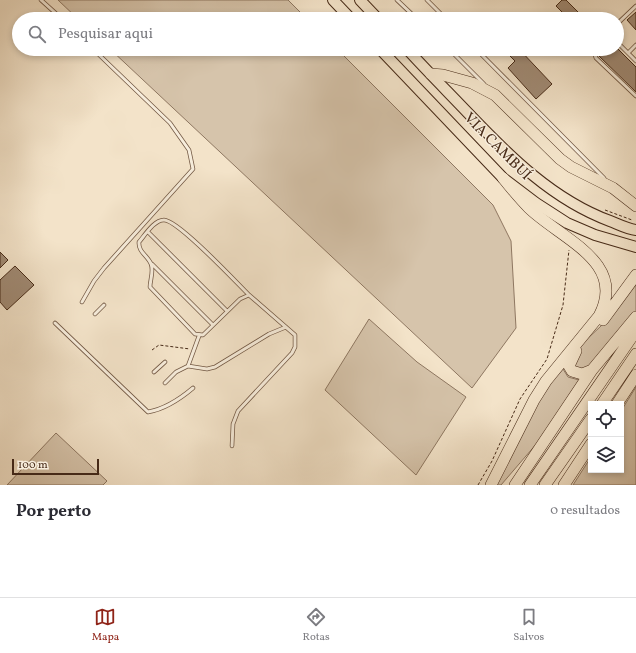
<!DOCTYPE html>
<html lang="pt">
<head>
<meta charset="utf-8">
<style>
	:root { --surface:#fff; --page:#f2f2f3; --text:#2b2b33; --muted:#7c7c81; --line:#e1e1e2; --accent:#8f2418 }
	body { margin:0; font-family:Vollkorn,serif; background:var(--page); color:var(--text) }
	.controls { position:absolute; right:12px; bottom:12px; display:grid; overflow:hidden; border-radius:0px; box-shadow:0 2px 6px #0003 }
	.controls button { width:36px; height:36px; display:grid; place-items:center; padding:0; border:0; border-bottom:1px solid var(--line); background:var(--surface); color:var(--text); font:20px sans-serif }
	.scale { position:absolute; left:12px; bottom:10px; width:87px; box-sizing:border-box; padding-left:4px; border:2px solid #472a17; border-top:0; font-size:11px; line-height:14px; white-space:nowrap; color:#472a17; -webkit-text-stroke:3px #f7eddc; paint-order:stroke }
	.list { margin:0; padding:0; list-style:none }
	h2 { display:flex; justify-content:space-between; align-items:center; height:52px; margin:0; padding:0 16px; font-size:17px }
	h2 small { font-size:13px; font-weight:400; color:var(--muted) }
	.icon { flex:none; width:22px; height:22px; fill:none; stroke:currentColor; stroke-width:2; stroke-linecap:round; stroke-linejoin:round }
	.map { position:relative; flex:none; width:636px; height:485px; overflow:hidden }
	.search { position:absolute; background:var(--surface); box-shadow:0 2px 6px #0003; left:12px; right:12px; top:12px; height:44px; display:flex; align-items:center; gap:10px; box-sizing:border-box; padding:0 14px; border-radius:22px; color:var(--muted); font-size:15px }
	.sheet { height:112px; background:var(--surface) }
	nav { display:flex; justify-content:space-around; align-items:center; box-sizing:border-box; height:56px; border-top:1px solid var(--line); background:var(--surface); font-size:11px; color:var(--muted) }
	nav a { display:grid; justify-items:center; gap:2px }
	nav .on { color:var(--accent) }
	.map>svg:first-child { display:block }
</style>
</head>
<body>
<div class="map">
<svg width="636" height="485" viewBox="0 0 636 485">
	<rect width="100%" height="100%" fill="#f3e3c9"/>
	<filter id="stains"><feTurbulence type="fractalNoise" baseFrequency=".005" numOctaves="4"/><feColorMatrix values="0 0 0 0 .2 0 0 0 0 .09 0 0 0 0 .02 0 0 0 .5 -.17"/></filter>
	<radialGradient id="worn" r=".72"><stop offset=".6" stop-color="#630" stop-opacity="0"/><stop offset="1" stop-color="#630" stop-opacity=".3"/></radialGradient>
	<path fill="#d6c4ab" stroke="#8e7761" d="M58 0H288L307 19H78Z
		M110 49H337L493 205 511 241 516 328 472 388Z
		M636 279V312L582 374 570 361 585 341 601 326Z
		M369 319 417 362 466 397 416 475 325 390Z
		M563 369 568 377 579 380 538 442 501 485H492L535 400Z
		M636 387V485H573L591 457V470H621V411Z
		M56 433 107 481 103 485H7Z"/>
	<path fill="#a08a74" stroke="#472a17" d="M562 0H566L585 19H569L556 6Z
		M636 12V30L627 20Z
		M512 49H519L552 84 536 99 508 68 515 61 507 53Z
		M603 49H618L636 67V92L599 56 598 54Z
		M0 252 8 260 0 268Z
		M15 266 34 285 7 310 0 302V280Z"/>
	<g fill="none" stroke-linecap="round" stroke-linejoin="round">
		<g stroke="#725844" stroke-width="4.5">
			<path id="service" d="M41 0 62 19
				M397 0 417 19
				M427 0 446 19
				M617 24 636 6
				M617 42 636 61
				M449 49 484 84
				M476 49 604 178
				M593 49 596 58 636 96
				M628 53 636 45
				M148 232 227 311
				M152 264 213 325
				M82 302 94 281 104 268 193 169 189 150 170 123 93 49
				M95 314 104 305
				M55 323 148 412C165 409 180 399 193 388
				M188 366 207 369 215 367 269 334 286 327
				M154 372 165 362
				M165 383 176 372 188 366 199 336
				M232 446 233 424 238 411 292 353 295 347V335L249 295 240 299 203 335 195 334 150 287C150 280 154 271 151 264 148 256 138 252 139 242 145 235 154 220 164 220 178 220 236 282 249 295"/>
		</g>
		<g stroke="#472a17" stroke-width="12">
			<path id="primary" d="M333 0 351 19
				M360 0 378 19
				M380 49 503 178 536 203 567 223 595 235 636 247
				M407 49C427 71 448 92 468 113 509 156 553 200 610 221 618 224 627 229 636 230"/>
		</g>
		<g stroke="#472a17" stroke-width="12">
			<path id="motorway" d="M431 74 443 75 472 83 495 95 560 159 571 167 613 188 636 206
				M603 320 636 275
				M576 351 569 366 572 371 582 374 592 370
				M602 404 636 354
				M617 404 636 375
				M491 485 534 400 546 381 599 316C628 262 561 239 529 208 520 199 511 188 503 178
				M515 485 592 370 636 317
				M530 485 636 331
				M545 485 591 419
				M564 485 591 444"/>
		</g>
		<path stroke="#472a17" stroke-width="1" stroke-dasharray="3 2" stroke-linecap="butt" d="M605 210 632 220
			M152 350 159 345 190 349
			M478 485 492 461 520 399 547 359 563 305 569 250"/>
		<use href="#service" stroke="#f7eddc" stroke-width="3"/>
		<use href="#primary" stroke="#f3e3c9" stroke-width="10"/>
		<use href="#motorway" stroke="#f3e3c9" stroke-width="11"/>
	</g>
	<g text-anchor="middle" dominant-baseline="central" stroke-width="3" stroke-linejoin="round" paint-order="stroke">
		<g font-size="15" fill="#472a17" stroke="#f7eddc">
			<text transform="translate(497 147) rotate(45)">VIA CAMBUÍ</text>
		</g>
	</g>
	<rect width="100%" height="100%" filter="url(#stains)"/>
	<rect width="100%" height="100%" fill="url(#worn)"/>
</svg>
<div class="controls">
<button><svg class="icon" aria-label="locate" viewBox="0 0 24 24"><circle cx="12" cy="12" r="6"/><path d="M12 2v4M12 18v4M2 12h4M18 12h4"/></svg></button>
<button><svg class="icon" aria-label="layers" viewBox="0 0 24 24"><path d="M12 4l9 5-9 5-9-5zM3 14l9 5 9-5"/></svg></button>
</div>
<div class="scale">100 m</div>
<div class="search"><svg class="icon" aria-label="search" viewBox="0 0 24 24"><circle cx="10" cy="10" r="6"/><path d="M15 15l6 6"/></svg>Pesquisar aqui</div>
</div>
<section class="sheet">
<h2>Por perto<small>0 resultados</small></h2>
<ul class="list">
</ul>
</section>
<nav>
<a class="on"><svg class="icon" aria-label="map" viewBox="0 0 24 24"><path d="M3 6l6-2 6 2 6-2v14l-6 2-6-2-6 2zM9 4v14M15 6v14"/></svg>Mapa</a>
<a><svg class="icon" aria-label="directions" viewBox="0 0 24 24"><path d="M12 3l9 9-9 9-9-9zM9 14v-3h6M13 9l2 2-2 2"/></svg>Rotas</a>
<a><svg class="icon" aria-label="saved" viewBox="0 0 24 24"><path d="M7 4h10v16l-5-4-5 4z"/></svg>Salvos</a>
</nav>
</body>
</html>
